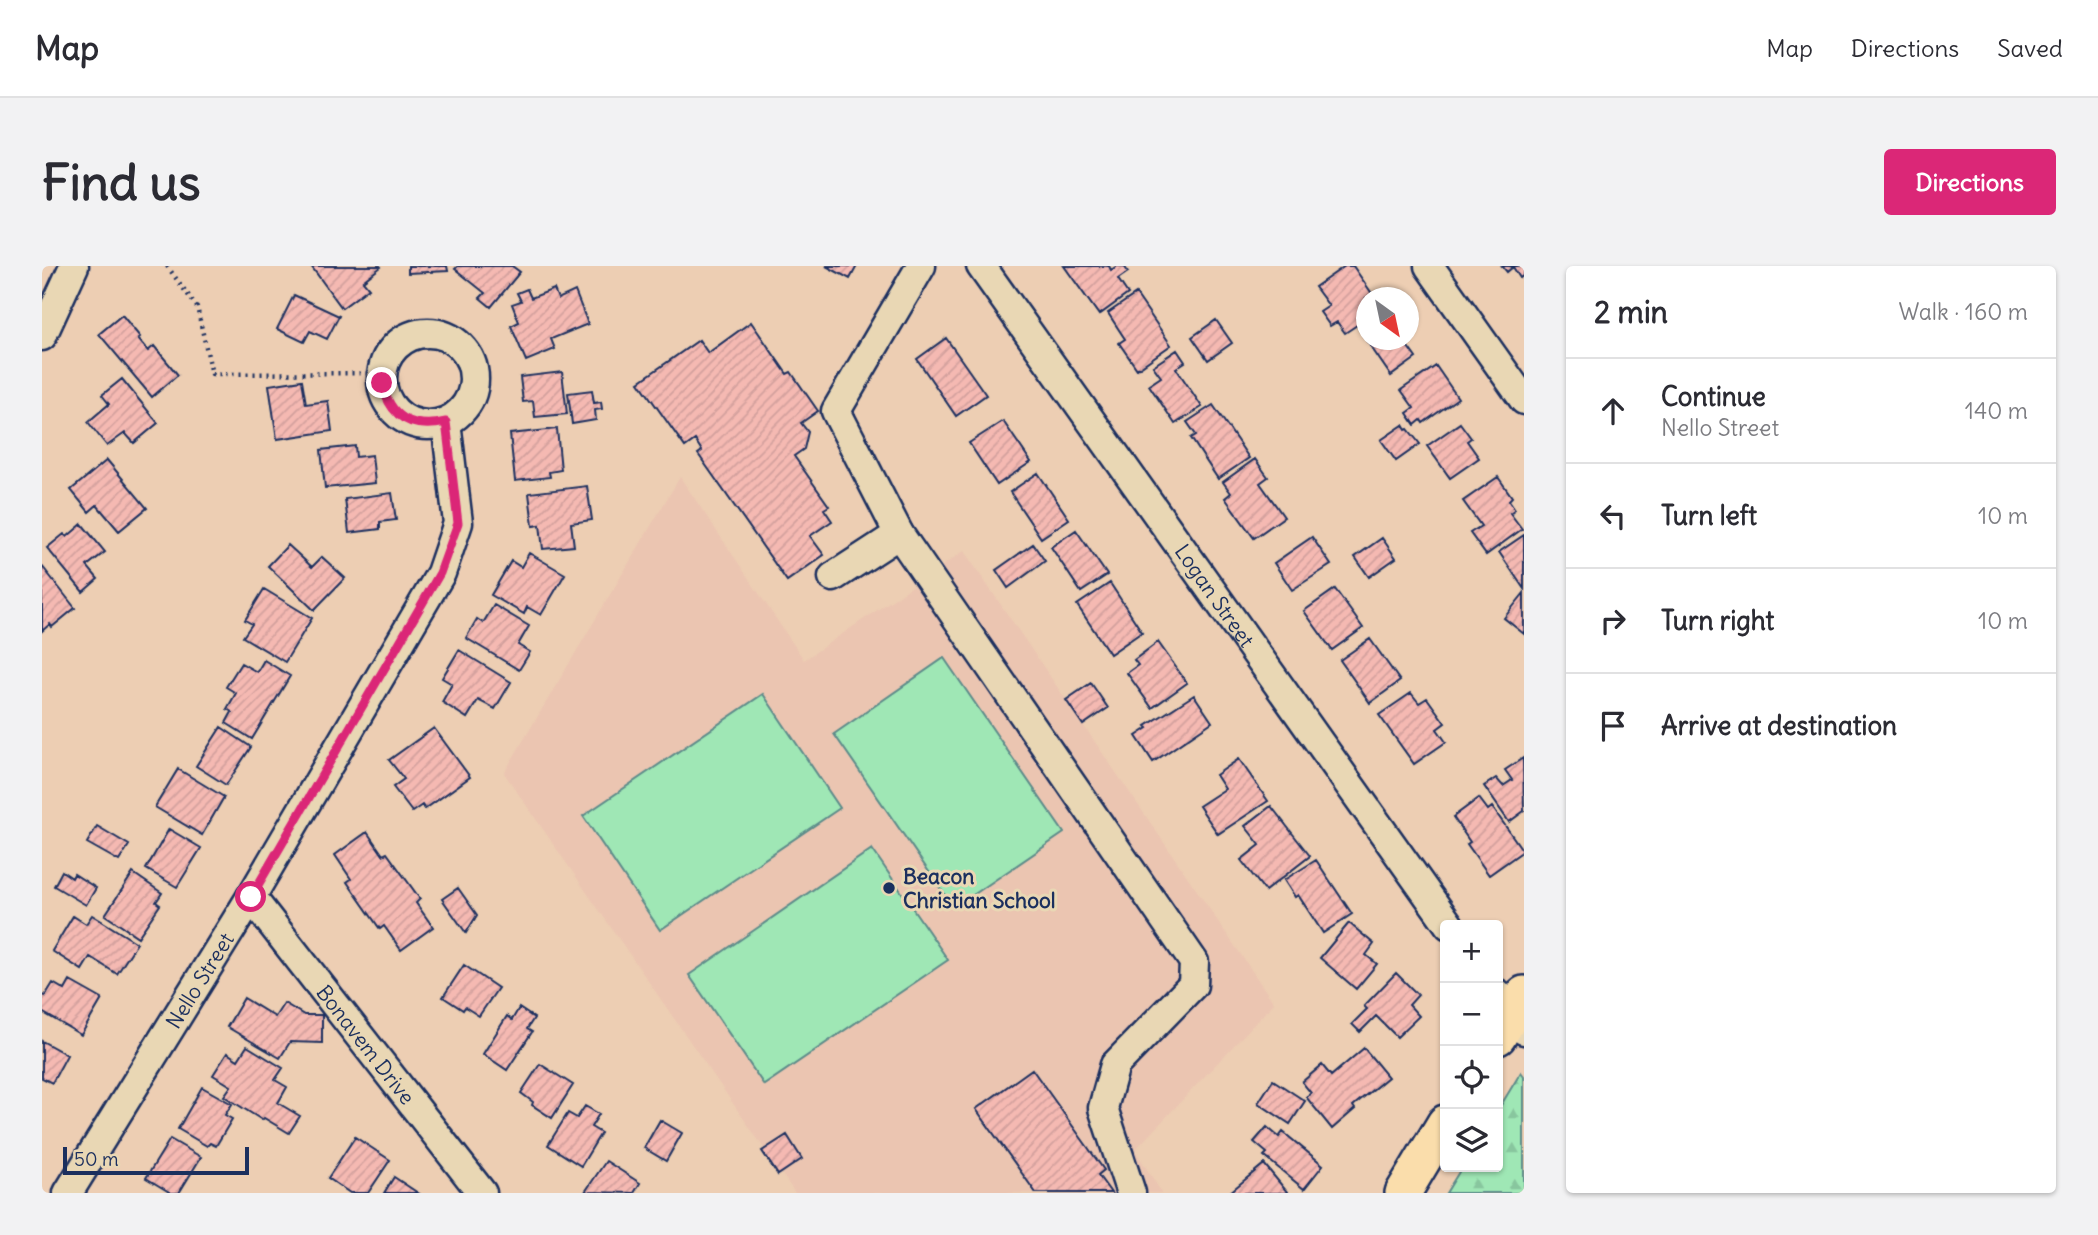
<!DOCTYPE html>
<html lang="en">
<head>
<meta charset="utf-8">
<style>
	:root { --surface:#fff; --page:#f2f2f3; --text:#2b2b33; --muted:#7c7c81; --line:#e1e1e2; --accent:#db2777 }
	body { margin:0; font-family:Delius,sans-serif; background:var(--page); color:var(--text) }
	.controls { position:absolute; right:21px; bottom:21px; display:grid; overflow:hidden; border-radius:7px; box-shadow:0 2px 5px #0004 }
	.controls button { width:63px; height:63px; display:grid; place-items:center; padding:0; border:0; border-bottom:2px solid var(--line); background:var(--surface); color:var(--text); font:35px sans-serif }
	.compass { position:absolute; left:1314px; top:21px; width:63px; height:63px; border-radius:50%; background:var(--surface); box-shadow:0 2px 5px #0004; rotate:147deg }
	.scale { position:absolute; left:21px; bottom:18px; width:186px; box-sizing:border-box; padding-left:7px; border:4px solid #1b2f5e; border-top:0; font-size:19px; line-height:24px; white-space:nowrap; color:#1b2f5e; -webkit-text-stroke:5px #e9d7b4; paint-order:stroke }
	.stop { position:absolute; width:21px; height:21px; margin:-16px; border:5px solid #db2777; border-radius:50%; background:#fff }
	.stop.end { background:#db2777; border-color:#fff; box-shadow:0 2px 7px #0008 }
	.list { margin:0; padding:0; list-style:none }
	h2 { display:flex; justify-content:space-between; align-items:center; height:91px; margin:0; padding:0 28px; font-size:30px }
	h2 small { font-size:23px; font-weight:400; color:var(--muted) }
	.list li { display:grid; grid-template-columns:46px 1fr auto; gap:21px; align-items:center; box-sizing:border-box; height:105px; padding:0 28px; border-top:2px solid var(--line) }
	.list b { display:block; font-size:26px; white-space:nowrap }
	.list p { margin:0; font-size:23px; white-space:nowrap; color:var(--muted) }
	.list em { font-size:23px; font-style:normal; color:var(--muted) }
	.icon { flex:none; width:38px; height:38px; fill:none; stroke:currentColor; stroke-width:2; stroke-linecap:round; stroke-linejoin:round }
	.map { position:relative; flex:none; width:1482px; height:927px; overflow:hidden; border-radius:7px }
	header { display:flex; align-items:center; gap:42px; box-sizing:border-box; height:98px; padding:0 35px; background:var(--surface); border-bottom:2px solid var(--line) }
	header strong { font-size:33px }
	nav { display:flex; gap:38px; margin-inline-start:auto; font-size:24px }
	.intro { display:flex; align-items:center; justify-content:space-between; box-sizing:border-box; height:168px; padding:0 42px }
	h1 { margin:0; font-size:49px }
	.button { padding:18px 32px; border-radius:7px; background:var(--accent); color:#fff; font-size:24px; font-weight:700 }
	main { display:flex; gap:42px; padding:0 42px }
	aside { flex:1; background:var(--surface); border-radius:7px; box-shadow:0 2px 5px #0004 }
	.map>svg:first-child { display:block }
</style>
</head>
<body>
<header>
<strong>Map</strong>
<nav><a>Map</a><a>Directions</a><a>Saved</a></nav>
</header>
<div class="intro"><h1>Find us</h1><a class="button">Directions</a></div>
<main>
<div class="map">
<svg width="1482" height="927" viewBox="0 0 1482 927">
	<defs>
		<pattern id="forest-firs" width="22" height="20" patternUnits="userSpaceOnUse" patternTransform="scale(1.75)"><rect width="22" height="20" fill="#9fe7b5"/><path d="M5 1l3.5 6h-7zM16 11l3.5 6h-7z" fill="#88c69e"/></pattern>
		<pattern id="building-hatch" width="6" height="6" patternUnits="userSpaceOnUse" patternTransform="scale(1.75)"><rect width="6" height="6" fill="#f5b9b2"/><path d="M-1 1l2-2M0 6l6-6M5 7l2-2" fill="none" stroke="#d19f9c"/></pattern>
	</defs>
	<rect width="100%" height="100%" fill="#edceb3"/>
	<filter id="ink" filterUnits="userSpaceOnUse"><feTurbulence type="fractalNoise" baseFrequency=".0143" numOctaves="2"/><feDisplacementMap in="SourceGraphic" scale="14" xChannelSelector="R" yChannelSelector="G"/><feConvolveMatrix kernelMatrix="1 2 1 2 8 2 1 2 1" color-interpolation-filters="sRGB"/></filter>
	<g filter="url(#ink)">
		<path fill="#ebc5b1" d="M638 211 762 394 922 285 1232 737 1093 884 1120 927H753L462 507Z"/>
		<path fill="url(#forest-firs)" stroke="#5d8b8a" stroke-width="2" d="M1479 806 1482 810V927H1404L1420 901H1456V844Z"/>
		<path fill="#9fe7b5" stroke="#5d8b8a" stroke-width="2" d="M902 392 1022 567 912 642 792 468Z
			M721 428 798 542 618 664 541 550Z
			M830 583 906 694 722 819 647 709Z"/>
		<path fill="url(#building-hatch)" stroke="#1b2f5e" stroke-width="2" d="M269 0H338L339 1 321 15 327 22 300 42Z
			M366 0H405L406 5 366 7Z
			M416 0H470L478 6 449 41 438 32 443 27 413 3Z
			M784 0H815L808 13Z
			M1022 0H1067L1069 4 1075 0H1082L1086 6 1076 13 1086 28 1057 49Z
			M1303 0H1311L1333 32H1324V53L1303 67 1295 56 1288 60 1278 46 1287 40 1273 21Z
			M1460 0H1482V9L1478 12 1471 1 1465 6Z
			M485 23 489 32 512 23 516 33 533 25 546 58 509 73 513 83 484 95 469 60 477 56 470 38 479 35 475 27Z
			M1094 28 1129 79 1095 103 1077 77 1083 73 1066 47Z
			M252 29 297 50 285 73 268 65 262 76 235 63Z
			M80 49 98 71 96 73 106 85 112 80 136 109 110 131 57 68Z
			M1174 54 1190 77 1166 94 1150 71Z
			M709 56 745 108 749 106 776 145 759 157 766 166 762 183 752 190 787 240 782 243 790 255 768 270 782 289 745 315 656 188 660 185 653 174 643 181 597 116 657 74 666 87Z
			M1324 70V74H1361L1374 92 1349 110 1322 71Z
			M904 72 944 129 914 150 875 93Z
			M1135 84 1143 96 1134 102 1160 141 1133 158 1107 119 1119 111 1111 100Z
			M1394 100 1416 132 1381 157 1379 154 1373 159 1365 147 1372 142 1359 124Z
			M520 106 525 148 493 151 491 135 481 136 478 111Z
			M80 113 116 157 92 177 83 167 65 180 46 156 67 138 60 129Z
			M260 114 264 138 286 135 290 165 235 173 227 119Z
			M550 124 552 137 559 136 560 143 553 144 554 154 530 158 526 127Z
			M1171 139 1207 192 1176 213 1149 172 1154 169 1145 156Z
			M961 155 989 196 955 219 927 177Z
			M1418 157 1429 172 1425 175 1437 192 1408 212 1385 180Z
			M1361 159 1364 164 1366 163 1378 178 1354 195 1339 174Z
			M515 163 519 204 507 206 508 211 473 215 468 168Z
			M313 180 314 191 330 189 333 217 283 222 279 184Z
			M1213 193 1226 211 1218 217 1242 251 1212 272 1183 232 1189 227 1181 216Z
			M65 194 105 242 77 265 55 239 47 246 29 224Z
			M996 207 1027 253 999 272 968 226Z
			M1456 211 1470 231 1467 234 1473 243 1468 247 1480 263 1444 289 1428 267 1439 260 1421 235Z
			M545 220 550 254 529 257 532 280 501 283 498 259 491 260 487 227Z
			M350 227 354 254 338 256V263L307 267 303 233Z
			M40 258 63 286 45 300 56 313 41 326 5 282 22 268 25 271Z
			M1034 264 1065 309 1039 326 1009 281Z
			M1482 269V323L1457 286Z
			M1270 271 1289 299 1250 324 1232 297Z
			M1340 272 1354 292 1327 311 1313 291Z
			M991 278 1003 295 966 322 954 304Z
			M246 279 270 301 280 291 303 312 272 344 226 300Z
			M487 287 523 308 499 349 485 341 482 348 449 329 469 295 479 301Z
			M0 300 33 342 10 361 8 358 0 365Z
			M1068 317 1100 366 1068 388 1035 339Z
			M222 323 270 352 243 396 201 371 210 358 203 354Z
			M1293 323 1321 362 1290 384 1262 345Z
			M1482 327V368L1462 352Z
			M452 339 487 360 476 379 488 386 477 404 424 372 435 353 441 357Z
			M1328 373 1358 415 1328 437 1298 394Z
			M1116 376 1145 417 1110 442 1085 407 1096 399 1092 394Z
			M417 384 469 416 453 443 436 434 425 452 400 436 410 418 400 412Z
			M222 394 248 410 210 473 184 457 190 446 185 443 194 427 184 421 199 397 215 406Z
			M1049 417 1066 442 1041 459 1024 434Z
			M1369 427 1377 437 1385 432 1403 457 1395 463 1404 476 1372 498 1337 449Z
			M1152 429 1170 456 1111 496 1094 470 1106 462 1104 460Z
			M179 461 209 481 184 519 154 500Z
			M392 462 428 511 383 543 380 539 370 546 351 521 362 513 347 494Z
			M1481 492 1482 545 1467 556 1442 520 1454 512 1461 520 1470 514 1463 504Z
			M1197 493 1226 535 1176 568 1157 540 1183 523 1174 509Z
			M136 503 182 531 160 569 113 541Z
			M1437 532 1446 544 1450 541 1481 585 1447 609 1425 578 1428 576 1411 551Z
			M1229 540 1268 590 1223 625 1199 594 1218 579 1203 560Z
			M55 560 87 579 77 595 45 577Z
			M127 563 159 582 135 621 104 603Z
			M325 566 341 589 345 587 378 633 374 637 391 661 359 684 342 660 338 663 305 616 309 613 293 589Z
			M1274 594 1310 648 1281 667 1256 629 1253 631 1242 614Z
			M20 605 30 612 32 608 54 622 44 639 12 620Z
			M91 607 120 627 114 636 118 639 96 671 63 649Z
			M416 622 435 649 424 667 400 633Z
			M50 649 95 677 75 708 48 691 40 704 10 685 31 650 44 658Z
			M1307 657 1332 678 1324 689 1335 698 1314 723 1278 692Z
			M422 699 456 722 437 750 423 741 421 744 401 731Z
			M1354 707 1376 729 1367 739 1377 750 1355 771 1334 750 1318 766 1310 758 1325 743 1322 740Z
			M28 715 60 733 39 769 0 746V729L3 730 11 717 23 724Z
			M202 732 233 751 242 737 262 749H280V777L248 776 238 792 185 761Z
			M477 742 492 752 485 763 490 766 465 804 441 788 465 750 470 754Z
			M0 775 25 789 10 817 0 812Z
			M205 780 241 802 233 814 245 821 236 837 258 850 247 867 222 852 220 854 182 830 189 820 171 809 185 787 196 794Z
			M1322 782 1346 811 1311 840 1313 843 1290 863 1264 831 1269 827 1260 816 1280 799 1289 810Z
			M498 798 531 819 510 852 490 839 491 836 479 827Z
			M990 803 1062 904 1056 909 1069 927H994L934 843Z
			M1231 814 1263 835 1248 858 1216 837Z
			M160 821 190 838 183 849 190 853 174 880 168 877 165 880 136 863Z
			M543 840 557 848 549 861 559 867 539 900 506 879 526 847 535 852Z
			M618 854 640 867 624 895 602 882Z
			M1225 861 1237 871 1241 866 1281 899 1262 923 1222 890 1225 887 1212 876Z
			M745 869 760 893 736 909 720 885Z
			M313 871 348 894 326 927H308L286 912Z
			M128 873 159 891 137 927H129L104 912Z
			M564 895 598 917 592 927 543 926Z
			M1222 898 1246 927H1187Z
			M352 911 376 927H342Z"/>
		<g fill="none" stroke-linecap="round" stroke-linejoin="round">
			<g stroke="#1b2f5e" stroke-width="33">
				<g id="minor">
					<path d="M879 0 794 145 857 268 1152 696 1151 719 1073 799 1061 842 1089 927"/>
					<path id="s1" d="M939 0 1407 659"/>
					<path d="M1387 0 1482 134"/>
					<circle cx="386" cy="113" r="46"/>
					<path d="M0 70 32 0"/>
					<path d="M791 311 857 268"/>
					<path id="s2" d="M209 631 440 927"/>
					<path d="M1456 728 1482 764"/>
					<path id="s3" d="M26 927 209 631 399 307 416 257 404 156"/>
				</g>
			</g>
			<g stroke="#1b2f5e" stroke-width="40">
				<path id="major" d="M1456 771 1482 728
					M1361 927 1403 857"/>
			</g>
			<path stroke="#1b2f5e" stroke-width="4.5" stroke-dasharray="2 5" stroke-linecap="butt" d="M125 0 155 41 170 108 341 107"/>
			<use href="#minor" stroke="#e9d7b4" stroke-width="28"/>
			<use href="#major" stroke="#faddab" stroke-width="35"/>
		</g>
	</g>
	<g fill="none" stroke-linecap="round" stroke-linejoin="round" filter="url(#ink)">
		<path stroke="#db2777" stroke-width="9" d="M209 631 398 307 416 257 404 156C369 164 348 151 340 117"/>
	</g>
	<circle fill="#1b2f5e" stroke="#e9d7b4" stroke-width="2.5" cx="847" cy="622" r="7"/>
	<g text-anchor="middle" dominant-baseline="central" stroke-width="6" stroke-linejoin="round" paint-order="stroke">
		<g font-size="21" fill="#1b2f5e" stroke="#e9d7b4">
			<text stroke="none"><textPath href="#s1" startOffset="404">Logan Street</textPath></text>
			<text stroke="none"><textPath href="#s3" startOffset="250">Nello Street</textPath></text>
			<text stroke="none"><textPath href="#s2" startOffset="187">Bonavem Drive</textPath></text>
		</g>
		<g font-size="21" font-weight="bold" fill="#1b2f5e" stroke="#e9d7b4" text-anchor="start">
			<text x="861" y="610">Beacon<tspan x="861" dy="24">Christian School</tspan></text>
		</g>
	</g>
</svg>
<div class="controls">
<button>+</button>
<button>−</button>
<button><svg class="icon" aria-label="locate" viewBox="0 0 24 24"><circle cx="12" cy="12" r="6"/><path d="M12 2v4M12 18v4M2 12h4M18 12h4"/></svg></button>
<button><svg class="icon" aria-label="layers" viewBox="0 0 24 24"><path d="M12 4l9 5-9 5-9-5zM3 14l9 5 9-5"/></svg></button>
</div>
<svg class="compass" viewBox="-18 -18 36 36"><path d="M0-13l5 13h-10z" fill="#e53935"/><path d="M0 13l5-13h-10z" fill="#7c7c81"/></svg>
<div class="scale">50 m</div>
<div class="stop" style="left:209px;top:631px"></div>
<div class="stop end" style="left:340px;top:117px"></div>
</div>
<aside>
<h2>2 min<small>Walk · 160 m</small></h2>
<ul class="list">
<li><svg class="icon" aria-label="ahead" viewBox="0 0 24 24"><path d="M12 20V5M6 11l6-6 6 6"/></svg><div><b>Continue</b><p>Nello Street</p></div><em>140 m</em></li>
<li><svg class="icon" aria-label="left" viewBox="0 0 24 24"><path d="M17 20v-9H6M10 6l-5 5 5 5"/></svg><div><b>Turn left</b></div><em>10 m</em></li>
<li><svg class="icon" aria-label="right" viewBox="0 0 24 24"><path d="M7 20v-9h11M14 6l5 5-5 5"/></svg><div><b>Turn right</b></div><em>10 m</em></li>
<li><svg class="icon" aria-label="arrive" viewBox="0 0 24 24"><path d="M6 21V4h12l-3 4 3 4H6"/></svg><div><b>Arrive at destination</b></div></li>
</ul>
</aside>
</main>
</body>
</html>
